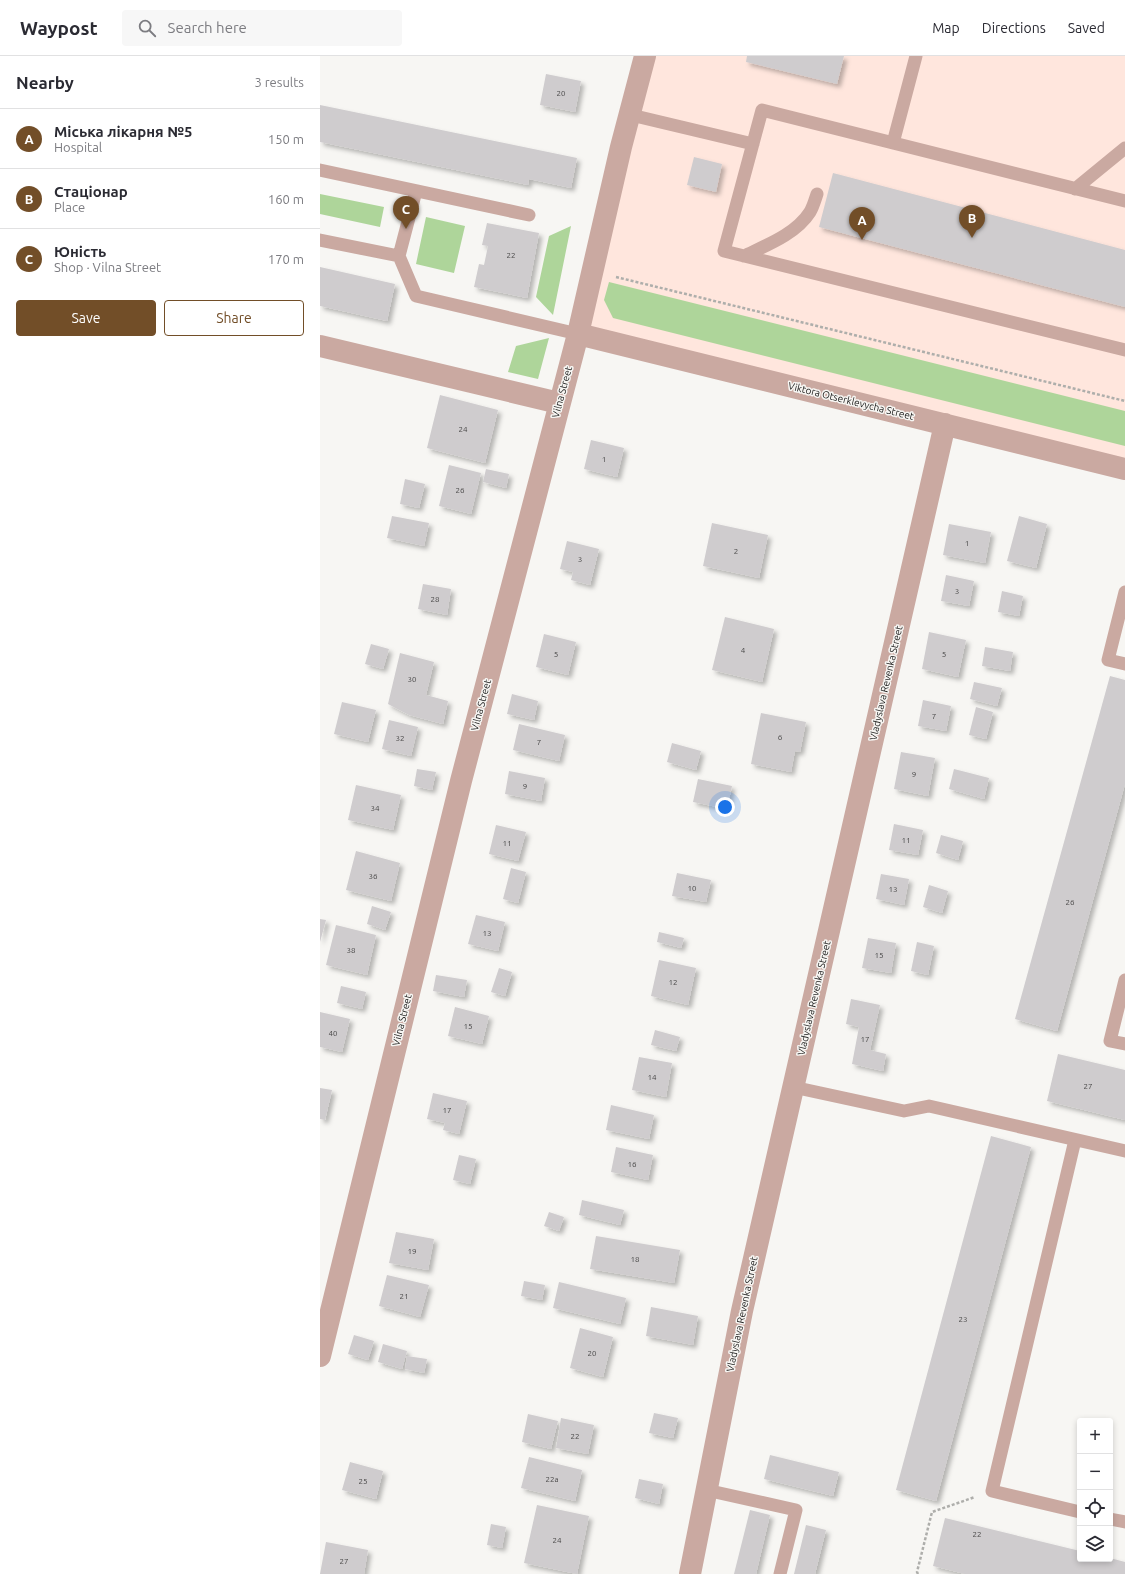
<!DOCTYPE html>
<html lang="en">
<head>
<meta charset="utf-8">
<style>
	:root { --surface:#fff; --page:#f7f7f7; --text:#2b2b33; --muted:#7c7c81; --line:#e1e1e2; --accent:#724e28 }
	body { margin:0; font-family:Ubuntu,sans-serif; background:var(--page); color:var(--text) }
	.controls { position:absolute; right:12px; bottom:12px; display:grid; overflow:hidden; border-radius:4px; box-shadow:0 2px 6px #0003 }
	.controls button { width:36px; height:36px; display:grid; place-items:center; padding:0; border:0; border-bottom:1px solid var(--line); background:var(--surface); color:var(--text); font:20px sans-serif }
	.you { position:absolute; left:405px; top:751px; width:14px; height:14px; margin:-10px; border:3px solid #fff; border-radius:50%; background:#1a73e8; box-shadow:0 0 0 6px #1a73e833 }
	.badge { display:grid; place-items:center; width:26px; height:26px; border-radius:50%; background:var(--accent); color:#fff; font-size:13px; font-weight:700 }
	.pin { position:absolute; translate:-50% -33px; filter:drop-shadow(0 1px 2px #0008) }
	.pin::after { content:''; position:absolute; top:21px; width:14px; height:12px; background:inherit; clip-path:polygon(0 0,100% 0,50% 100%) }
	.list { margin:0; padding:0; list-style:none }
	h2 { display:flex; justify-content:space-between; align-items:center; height:52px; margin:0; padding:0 16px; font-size:17px }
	h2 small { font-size:13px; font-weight:400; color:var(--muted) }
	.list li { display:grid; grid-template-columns:26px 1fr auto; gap:12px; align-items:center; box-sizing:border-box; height:60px; padding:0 16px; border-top:1px solid var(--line) }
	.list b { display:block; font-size:15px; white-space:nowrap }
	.list p { margin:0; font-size:13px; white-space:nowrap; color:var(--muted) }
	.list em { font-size:13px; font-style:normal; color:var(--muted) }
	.actions { display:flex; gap:8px; padding:12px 16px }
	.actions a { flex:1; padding:9px 0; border:1px solid var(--accent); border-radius:4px; text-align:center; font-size:14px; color:var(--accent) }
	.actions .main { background:var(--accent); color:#fff }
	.icon { flex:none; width:22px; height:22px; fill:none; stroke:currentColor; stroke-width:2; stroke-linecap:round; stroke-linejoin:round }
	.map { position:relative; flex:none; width:805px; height:1518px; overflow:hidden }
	header { display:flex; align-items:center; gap:24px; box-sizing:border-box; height:56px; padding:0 20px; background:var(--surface); border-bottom:1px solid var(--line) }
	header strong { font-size:19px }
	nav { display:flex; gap:22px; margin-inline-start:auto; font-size:14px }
	.search { width:280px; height:36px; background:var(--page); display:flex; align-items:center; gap:10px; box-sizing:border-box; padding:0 14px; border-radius:4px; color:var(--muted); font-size:15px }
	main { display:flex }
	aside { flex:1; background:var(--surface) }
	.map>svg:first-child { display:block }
</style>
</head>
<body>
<header>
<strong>Waypost</strong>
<div class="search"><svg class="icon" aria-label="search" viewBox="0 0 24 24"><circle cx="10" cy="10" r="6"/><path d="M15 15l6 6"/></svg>Search here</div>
<nav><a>Map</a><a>Directions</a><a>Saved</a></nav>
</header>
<main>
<aside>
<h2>Nearby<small>3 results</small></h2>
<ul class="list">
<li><span class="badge">A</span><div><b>Міська лікарня №5</b><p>Hospital</p></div><em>150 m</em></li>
<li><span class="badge">B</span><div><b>Стаціонар</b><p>Place</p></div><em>160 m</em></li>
<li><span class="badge">C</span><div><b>Юність</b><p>Shop · Vilna Street</p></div><em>170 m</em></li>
</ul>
<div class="actions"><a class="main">Save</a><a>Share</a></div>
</aside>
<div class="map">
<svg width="805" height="1518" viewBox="0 0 805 1518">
	<defs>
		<filter id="shadow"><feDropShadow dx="3.5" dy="3.5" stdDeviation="2" flood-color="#0004"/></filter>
	</defs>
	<rect width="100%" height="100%" fill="#f7f6f3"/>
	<path fill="#ffe6dd" d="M325 0H805V413L258 278Z"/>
	<path fill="#aed59a" d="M0 138 64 151 60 171 0 158Z
		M106 161 145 170 134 217 96 208Z
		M251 170 233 259 216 241 229 180Z
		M289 226 805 355V390L293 262 284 244Z
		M229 282 218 323 188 316 196 290Z"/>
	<path fill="#cfccce" filter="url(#shadow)" d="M427 0H524L517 28 426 6Z
		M226 18 261 25 255 56 220 49Z
		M0 49 257 102 251 132 209 123 208 129 0 86Z
		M374 101 402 108 396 136 367 129Z
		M513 117 805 194V251L499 171Z
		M167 167 219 177 207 242 154 231 159 208 164 209 168 190 162 189Z
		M0 211 75 228 67 265 0 250Z
		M120 339 178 354 165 407 107 392Z
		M271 384 304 392 297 421 264 413Z
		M129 409 161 417 151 458 119 450Z
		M166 413 189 418 186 432 163 426Z
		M85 423 105 428 99 452 80 448Z
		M72 460 109 467 104 490 67 482Z
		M699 460 727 468 716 512 687 505Z
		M392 467 448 479 439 522 383 510Z
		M629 468 671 476 665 507 623 499Z
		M247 485 279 493 270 529 251 524 253 516 240 513Z
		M626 519 654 525 649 550 621 545Z
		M103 528 131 533 127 559 98 553Z
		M682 535 703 540 699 560 678 556Z
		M405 561 454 573 442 626 392 614Z
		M609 576 646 584 638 621 602 613Z
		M224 578 256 586 248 619 216 611Z
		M51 588 69 593 63 613 45 608Z
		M665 591 693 596 690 615 662 610Z
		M80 597 114 606 106 639 128 645 123 668 89 659 68 648Z
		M790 620 805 624V728L737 975 695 963Z
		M654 626 682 632 677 650 650 643Z
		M192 638 218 645 214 664 187 658Z
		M603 644 631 650 626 675 598 670Z
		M22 646 56 654 48 686 14 678Z
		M656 651 673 656 666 683 649 679Z
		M441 657 486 666 480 696 475 695 471 716 431 708Z
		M69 664 98 671 91 700 62 693Z
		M199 668 245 679 239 705 193 694Z
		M352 687 381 695 376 714 347 706Z
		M581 696 615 702 608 740 574 733Z
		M97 713 116 716 112 734 94 730Z
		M634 713 669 722 664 743 629 733Z
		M189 715 225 722 221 745 185 738Z
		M378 723 412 730 407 753 373 746Z
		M36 729 81 739 73 774 28 764Z
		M574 768 603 774 598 799 569 794Z
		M176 769 206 776 198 805 169 798Z
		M621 779 643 785 638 804 616 797Z
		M36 795 80 807 71 845 26 834Z
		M191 812 206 816 198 847 183 843Z
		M357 817 391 824 386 846 352 840Z
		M561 818 589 823 584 849 556 843Z
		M609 829 628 835 622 857 603 851Z
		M52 850 71 856 65 874 47 868Z
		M156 859 185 866 178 895 148 888Z
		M0 863 6 864 0 886Z
		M16 869 56 879 47 919 6 909Z
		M339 876 364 882 361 892 337 886Z
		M548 882 576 887 571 917 542 912Z
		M597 886 614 890 608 919 591 915Z
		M339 904 376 912 368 949 331 940Z
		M179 912 192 916 185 940 171 936Z
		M116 919 147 924 144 941 113 935Z
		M21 930 46 936 42 953 17 947Z
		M531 943 560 949 550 994 566 998 563 1015 532 1008 539 971 526 968Z
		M135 951 169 960 162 988 128 980Z
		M0 956 30 963 22 996 0 991Z
		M335 974 360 981 356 995 331 989Z
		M738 998 805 1014V1064L727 1045Z
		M319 1001 352 1007 346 1041 312 1034Z
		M0 1032 12 1034 5 1064 0 1063Z
		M113 1037 147 1045 139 1078 123 1074 125 1067 107 1063Z
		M291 1049 334 1059 329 1083 286 1074Z
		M671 1080 711 1091 616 1445 576 1434Z
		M296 1091 333 1099 328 1124 291 1116Z
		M139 1099 156 1103 150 1128 133 1124Z
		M262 1144 304 1154 300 1169 259 1159Z
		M229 1156 244 1161 239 1175 224 1170Z
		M76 1176 114 1183 108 1214 69 1207Z
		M276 1180 360 1194 354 1227 270 1213Z
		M67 1219 109 1229 100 1261 59 1250Z
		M204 1225 225 1229 222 1244 201 1240Z
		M239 1226 306 1242 300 1268 233 1252Z
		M331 1251 378 1260 373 1289 326 1280Z
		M260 1272 293 1281 283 1321 250 1312Z
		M34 1279 54 1285 48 1304 28 1298Z
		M63 1288 87 1295 82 1313 58 1306Z
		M87 1300 107 1303 104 1317 85 1313Z
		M334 1357 358 1362 353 1382 329 1377Z
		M208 1358 238 1365 231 1393 202 1386Z
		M241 1362 274 1369 268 1398 236 1392Z
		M450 1399 519 1416 513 1440 444 1423Z
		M209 1401 262 1414 255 1445 201 1432Z
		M30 1406 63 1415 56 1443 22 1434Z
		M319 1423 343 1428 339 1448 315 1442Z
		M217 1449 269 1460 257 1518 204 1507Z
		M430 1454 450 1459 436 1518H414Z
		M625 1462 760 1495V1503L790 1502 805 1506V1518H645L613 1510Z
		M171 1468 186 1471 182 1492 167 1489Z
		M486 1469 506 1474 495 1518H474Z
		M6 1486 48 1494 44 1518H0Z"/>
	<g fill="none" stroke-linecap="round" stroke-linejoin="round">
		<path stroke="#aeaeab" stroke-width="2.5" stroke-dasharray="3 2" stroke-linecap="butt" d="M296 221 805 345
			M598 1518 597 1516 612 1456 655 1441"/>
		<path stroke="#caa9a1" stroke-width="13" d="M311 59 433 88
			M573 87 596 0
			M0 114 209 159
			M755 133 805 92
			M96 135 79 200 96 240 258 278
			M805 145 442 54 404 195 805 294
			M0 184 79 200
			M424 200C447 189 476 178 490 156 493 151 495 144 497 138
			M805 536 788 604 805 608
			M805 924 790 985 805 988
			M473 1031 584 1055 609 1050 805 1095
			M755 1084 672 1435 760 1456
			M386 1434 476 1454 460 1518
			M790 1463 805 1466"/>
		<path stroke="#caa9a1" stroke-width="22" d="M258 278 805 413
			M0 290 239 347
			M0 1300 141 725 258 278 301 91 325 0
			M370 1518 422 1255 625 368"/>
	</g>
	<g text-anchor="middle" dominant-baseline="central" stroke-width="3" stroke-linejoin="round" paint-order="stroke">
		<g font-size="8" fill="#474646">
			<text x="241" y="37">20</text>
			<text x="191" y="199">22</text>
			<text x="143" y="373">24</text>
			<text x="284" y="403">1</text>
			<text x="140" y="434">26</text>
			<text x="647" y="487">1</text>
			<text x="416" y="495">2</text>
			<text x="260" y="503">3</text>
			<text x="637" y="535">3</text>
			<text x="115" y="543">28</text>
			<text x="423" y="594">4</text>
			<text x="236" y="598">5</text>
			<text x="624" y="598">5</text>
			<text x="92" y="623">30</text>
			<text x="614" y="660">7</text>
			<text x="460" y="681">6</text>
			<text x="80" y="682">32</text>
			<text x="219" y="686">7</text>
			<text x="594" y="718">9</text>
			<text x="205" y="730">9</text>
			<text x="55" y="752">34</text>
			<text x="586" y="784">11</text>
			<text x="187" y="787">11</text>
			<text x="53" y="820">36</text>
			<text x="372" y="832">10</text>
			<text x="573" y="833">13</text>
			<text x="750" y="846">26</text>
			<text x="167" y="877">13</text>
			<text x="31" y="894">38</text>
			<text x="559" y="899">15</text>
			<text x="353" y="926">12</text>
			<text x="148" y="970">15</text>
			<text x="13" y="977">40</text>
			<text x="545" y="983">17</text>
			<text x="332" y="1021">14</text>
			<text x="768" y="1030">27</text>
			<text x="127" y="1054">17</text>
			<text x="312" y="1108">16</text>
			<text x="92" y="1195">19</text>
			<text x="315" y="1203">18</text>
			<text x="84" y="1240">21</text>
			<text x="643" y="1263">23</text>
			<text x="272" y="1297">20</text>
			<text x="255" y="1380">22</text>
			<text x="232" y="1423">22а</text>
			<text x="43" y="1425">25</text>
			<text x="657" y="1478">22</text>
			<text x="237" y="1484">24</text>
			<text x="24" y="1505">27</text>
		</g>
		<g font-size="10" fill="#1a1a19" stroke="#f7f6f3">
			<text transform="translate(242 336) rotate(-75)">Vilna Street</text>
			<text transform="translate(531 345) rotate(14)">Viktora Otserklevycha Street</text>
			<text transform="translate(566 627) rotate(-77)">Vladyslava Revenka Street</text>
			<text transform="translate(161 649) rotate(-75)">Vilna Street</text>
			<text transform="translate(494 942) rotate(-77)">Vladyslava Revenka Street</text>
			<text transform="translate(82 964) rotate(-76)">Vilna Street</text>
			<text transform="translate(422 1258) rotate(-78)">Vladyslava Revenka Street</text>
		</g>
	</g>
</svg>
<div class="controls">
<button>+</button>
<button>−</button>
<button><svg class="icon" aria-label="locate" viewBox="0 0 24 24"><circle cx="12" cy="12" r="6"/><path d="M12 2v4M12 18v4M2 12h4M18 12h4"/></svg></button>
<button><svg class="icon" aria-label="layers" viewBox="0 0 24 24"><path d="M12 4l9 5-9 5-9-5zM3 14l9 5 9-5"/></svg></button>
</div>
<div class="you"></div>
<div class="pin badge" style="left:542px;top:184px">A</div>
<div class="pin badge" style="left:652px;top:182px">B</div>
<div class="pin badge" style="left:86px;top:173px">C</div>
</div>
</main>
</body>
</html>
